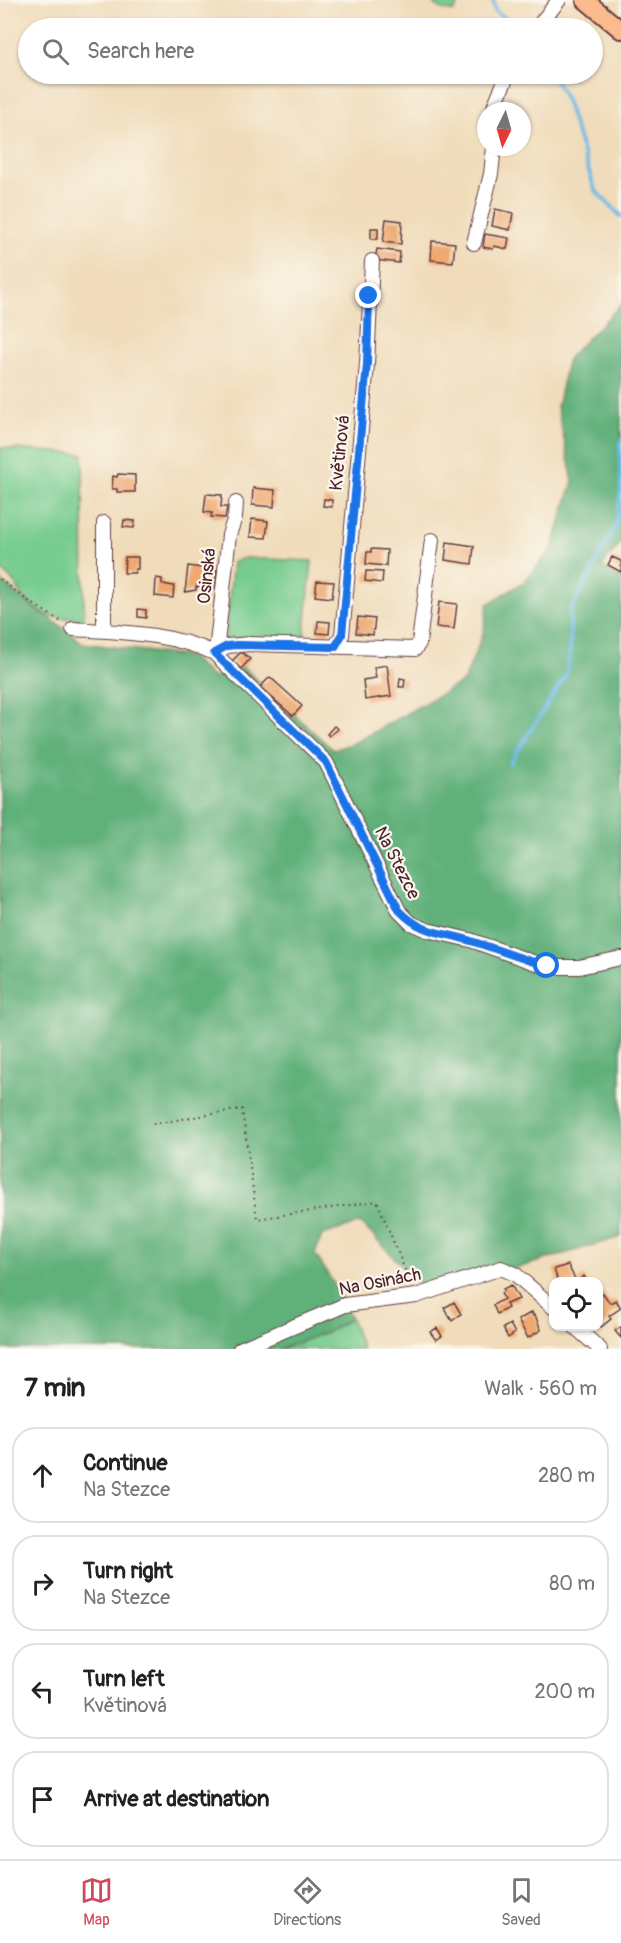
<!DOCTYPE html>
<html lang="en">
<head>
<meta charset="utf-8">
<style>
	:root { --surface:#fff; --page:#f2f2f2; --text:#202124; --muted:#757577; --line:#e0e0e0; --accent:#d1495b }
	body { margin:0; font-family:Pangolin,sans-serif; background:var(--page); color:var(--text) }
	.controls { position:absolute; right:18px; bottom:18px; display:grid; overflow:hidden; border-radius:12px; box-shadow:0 2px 4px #0004 }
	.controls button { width:54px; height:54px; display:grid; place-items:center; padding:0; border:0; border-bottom:2px solid var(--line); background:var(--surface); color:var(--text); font:30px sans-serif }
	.compass { position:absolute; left:477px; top:102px; width:54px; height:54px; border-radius:50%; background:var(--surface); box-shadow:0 2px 4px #0004; rotate:185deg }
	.stop { position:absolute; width:18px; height:18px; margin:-14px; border:4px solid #1a73e8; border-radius:50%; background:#fff }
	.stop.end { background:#1a73e8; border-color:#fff; box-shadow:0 2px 6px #0008 }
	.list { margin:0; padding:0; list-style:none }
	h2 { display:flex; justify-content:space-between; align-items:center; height:78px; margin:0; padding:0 24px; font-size:26px }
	h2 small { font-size:20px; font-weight:400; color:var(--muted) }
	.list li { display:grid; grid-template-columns:39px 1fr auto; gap:18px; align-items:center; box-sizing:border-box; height:96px; margin:0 12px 12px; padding:0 12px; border:2px solid var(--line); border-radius:24px }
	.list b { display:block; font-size:22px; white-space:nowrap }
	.list p { margin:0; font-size:20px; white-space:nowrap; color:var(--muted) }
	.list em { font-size:20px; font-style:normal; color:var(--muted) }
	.icon { flex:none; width:33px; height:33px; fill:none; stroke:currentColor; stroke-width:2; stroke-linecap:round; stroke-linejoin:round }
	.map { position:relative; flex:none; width:621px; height:1349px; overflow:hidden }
	.search { position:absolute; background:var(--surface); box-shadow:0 2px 4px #0004; left:18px; right:18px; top:18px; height:66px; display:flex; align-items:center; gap:15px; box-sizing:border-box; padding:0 21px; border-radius:33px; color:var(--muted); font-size:22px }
	.sheet { height:510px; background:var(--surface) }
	nav { display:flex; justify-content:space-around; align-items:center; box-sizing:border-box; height:84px; border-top:2px solid var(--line); background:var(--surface); font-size:16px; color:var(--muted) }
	nav a { display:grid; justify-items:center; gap:3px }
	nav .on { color:var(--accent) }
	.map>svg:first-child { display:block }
</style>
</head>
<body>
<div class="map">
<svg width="621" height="1349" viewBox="0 0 621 1349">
	<rect width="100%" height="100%" fill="#fbf7ec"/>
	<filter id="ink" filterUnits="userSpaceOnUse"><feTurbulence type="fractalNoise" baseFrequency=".0167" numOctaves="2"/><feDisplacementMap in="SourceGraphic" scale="12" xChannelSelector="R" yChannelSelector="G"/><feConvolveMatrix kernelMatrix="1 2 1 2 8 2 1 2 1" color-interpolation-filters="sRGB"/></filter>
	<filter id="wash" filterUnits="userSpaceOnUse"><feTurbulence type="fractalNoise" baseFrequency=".008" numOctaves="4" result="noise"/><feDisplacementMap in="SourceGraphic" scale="24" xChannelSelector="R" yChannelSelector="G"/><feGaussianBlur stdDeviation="1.35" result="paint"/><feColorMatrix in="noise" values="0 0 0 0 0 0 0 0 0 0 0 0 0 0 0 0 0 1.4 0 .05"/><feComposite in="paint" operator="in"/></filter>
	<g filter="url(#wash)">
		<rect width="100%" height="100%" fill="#f0dcba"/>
		<path fill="#77cc8f" stroke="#60765d" stroke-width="1.5" d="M430 0H461L454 11C445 12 436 7 430 0Z
			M0 448 83 454 84 619C52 618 38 618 19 590 13 582 9 574 0 570Z
			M245 558 312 561 304 639H225L233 562Z
			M351 1318 362 1349H280L329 1331Z"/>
		<path fill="#61b07a" stroke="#566852" stroke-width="1.5" d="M621 305V542L602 566 621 579V1237L429 1294 361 1223 322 1235 315 1254 334 1284 351 1318 329 1331 280 1349H0V580L41 614 46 615 83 643 190 657 213 678 243 667 333 750 356 742 464 681 483 634 488 604 524 582 552 549 573 481 557 407 568 358Z"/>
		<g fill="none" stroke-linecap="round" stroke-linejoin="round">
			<path stroke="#6bb9e5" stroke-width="4" d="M493 0 495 11 519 28
				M552 74 566 100 595 190 621 216
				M510 763 566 675 570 653V612L616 525 621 492 620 445 621 441"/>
		</g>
		<g id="blocks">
			<path fill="#eea870" d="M495 209 513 213 510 230 492 226Z
				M386 219 402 221 401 244 383 242Z
				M371 228H378V239H371Z
				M485 234 509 238 507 249 494 246 493 249 483 247Z
				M432 241 455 243 453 262 431 260Z
				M377 249 400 252 399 263 375 260Z
				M118 474 135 475V492H117V489H112L113 476 117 477Z
				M253 488 275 490 274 507 252 505Z
				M206 494 222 495 221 507H227L225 518 211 517 212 513 204 512Z
				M324 499 332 500V507L323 506Z
				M252 519 268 521 266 538 250 537Z
				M124 520 135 521 134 528 123 527Z
				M447 542 474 546 472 564 445 560Z
				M371 549 387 550 386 566 366 564 367 552H371Z
				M125 557H138V569H135V573H124Z
				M612 557 621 561V572L608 565Z
				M188 566 217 570 215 589 196 587V590L185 592Z
				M366 571 383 572 382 583 365 581Z
				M156 578 162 579V584L174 586 173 598 155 596Z
				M317 581 334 582 332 598 315 596Z
				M439 602 457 604 454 629 436 627Z
				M138 609 146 610V618L138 617Z
				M358 617 375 619 373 635 356 633Z
				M318 621 330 622 329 634 317 633Z
				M240 653H243L250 659 241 669 232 661Z
				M387 665 391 696 365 700 363 680 376 678 374 667Z
				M270 677 302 706 293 716 260 687Z
				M400 678 405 679 404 687H399Z
				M334 726 338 729 329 736 327 734Z
				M568 1265 576 1281 584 1276 588 1282H558L554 1269Z
				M511 1285 519 1299 506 1304 508 1308 497 1314 493 1305 504 1299 501 1293 504 1291 503 1289Z
				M603 1293 610 1303 616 1300 621 1308 609 1316 611 1319 601 1327 598 1323V1296Z
				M454 1302 461 1314 452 1321 444 1308Z
				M532 1312 533 1316 535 1315 541 1330 528 1338 518 1320Z
				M510 1324 515 1333 508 1338 503 1328Z
				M621 1327V1338L615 1331Z
				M437 1328 442 1336 436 1340 430 1332Z"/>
		</g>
	</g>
	<g filter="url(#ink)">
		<use href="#blocks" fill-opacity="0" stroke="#633b40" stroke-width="1.5"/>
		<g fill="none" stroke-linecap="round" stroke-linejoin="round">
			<g stroke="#633b40" stroke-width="16">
				<path id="minor" d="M537 28 559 0
					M494 111 495 104 508 74
					M474 243 491 174 494 147
					M104 523V631
					M73 629C120 632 171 633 214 653L326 762 399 911 411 923 427 930 470 940 547 967H579L621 958
					M335 647 342 635 345 603 367 364 372 261
					M214 653 227 646 250 644 415 649 419 643 432 540
					M214 653 217 643 229 535 235 517 236 503
					M574 1326 600 1349
					M240 1349 345 1305 416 1296 501 1268 515 1274 554 1308"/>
			</g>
			<g stroke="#633b40" stroke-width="20">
				<path id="major" d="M585 0 621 30"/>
			</g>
			<path stroke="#633b40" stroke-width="2" stroke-dasharray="1.5 4.5" stroke-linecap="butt" d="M0 579 27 600 63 623
				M153 1124 242 1109 257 1219 377 1201 411 1285"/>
			<use href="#minor" stroke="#fff" stroke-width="14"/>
			<use href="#major" stroke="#fbbb8c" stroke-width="16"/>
		</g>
	</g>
	<g fill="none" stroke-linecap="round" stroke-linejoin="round" filter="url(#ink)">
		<path stroke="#1a73e8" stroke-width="8" d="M369 296 367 364 342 635 335 647 236 645 227 646 214 653 326 762 399 910C423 935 441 931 471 941 497 949 521 959 547 966"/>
	</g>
	<g text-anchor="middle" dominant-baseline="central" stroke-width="4.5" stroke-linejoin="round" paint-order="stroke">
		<g font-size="18" fill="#4a1f2b" stroke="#fbf7ec">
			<text transform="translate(340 453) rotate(-84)">Květinová</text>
			<text transform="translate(207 576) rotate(-84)">Osinská</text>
			<text transform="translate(397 863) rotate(63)">Na Stezce</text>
			<text transform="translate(380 1282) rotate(-11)">Na Osinách</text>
		</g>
	</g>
</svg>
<div class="controls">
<button><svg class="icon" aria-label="locate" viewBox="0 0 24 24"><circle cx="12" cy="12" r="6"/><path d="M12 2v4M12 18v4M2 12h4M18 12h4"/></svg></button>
</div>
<svg class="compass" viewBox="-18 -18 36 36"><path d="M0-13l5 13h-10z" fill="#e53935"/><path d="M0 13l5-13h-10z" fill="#757577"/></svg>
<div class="stop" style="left:547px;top:966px"></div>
<div class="stop end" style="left:369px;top:296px"></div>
<div class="search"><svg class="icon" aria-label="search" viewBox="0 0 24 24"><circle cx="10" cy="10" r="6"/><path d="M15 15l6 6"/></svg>Search here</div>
</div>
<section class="sheet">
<h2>7 min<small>Walk · 560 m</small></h2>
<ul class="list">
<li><svg class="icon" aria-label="ahead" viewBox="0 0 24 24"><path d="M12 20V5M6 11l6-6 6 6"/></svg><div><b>Continue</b><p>Na Stezce</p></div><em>280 m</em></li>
<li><svg class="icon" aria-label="right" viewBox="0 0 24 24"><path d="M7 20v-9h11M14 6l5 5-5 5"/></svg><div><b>Turn right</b><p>Na Stezce</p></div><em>80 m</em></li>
<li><svg class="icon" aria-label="left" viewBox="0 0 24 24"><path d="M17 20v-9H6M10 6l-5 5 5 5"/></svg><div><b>Turn left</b><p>Květinová</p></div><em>200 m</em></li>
<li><svg class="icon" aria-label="arrive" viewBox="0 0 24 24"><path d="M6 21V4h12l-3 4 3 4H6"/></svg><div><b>Arrive at destination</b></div></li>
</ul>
</section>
<nav>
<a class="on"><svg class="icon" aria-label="map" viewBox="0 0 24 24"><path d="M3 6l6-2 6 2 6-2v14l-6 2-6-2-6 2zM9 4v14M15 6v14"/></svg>Map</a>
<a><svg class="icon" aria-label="directions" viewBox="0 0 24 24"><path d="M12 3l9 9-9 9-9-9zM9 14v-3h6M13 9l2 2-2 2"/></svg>Directions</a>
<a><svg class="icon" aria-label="saved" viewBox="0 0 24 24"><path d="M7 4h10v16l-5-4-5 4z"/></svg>Saved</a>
</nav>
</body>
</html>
